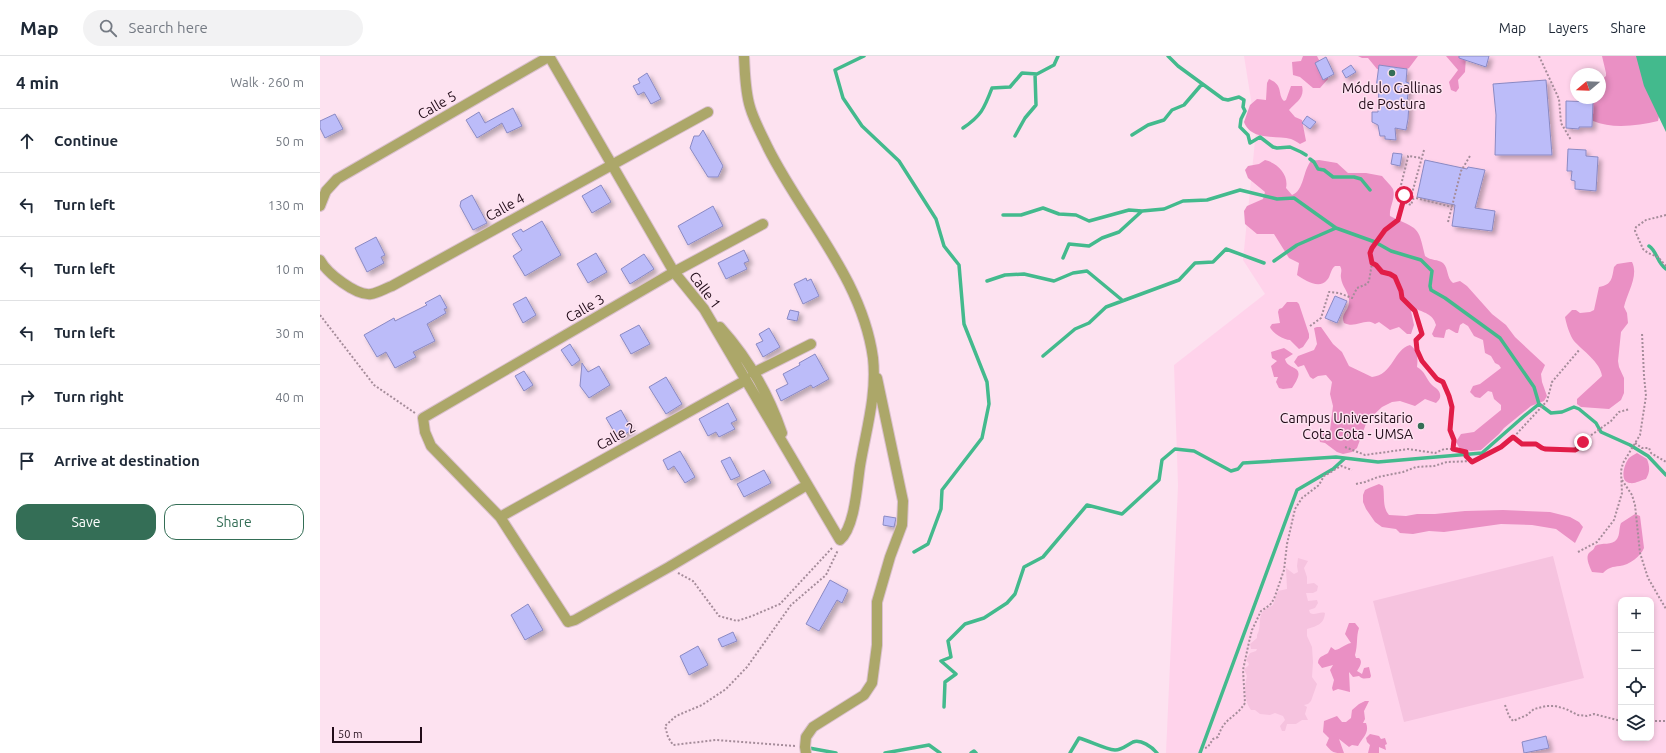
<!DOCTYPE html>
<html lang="en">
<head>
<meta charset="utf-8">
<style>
	:root { --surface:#fff; --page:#f2f2f3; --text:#1f2937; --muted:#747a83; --line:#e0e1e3; --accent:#346e56 }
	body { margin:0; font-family:Ubuntu,sans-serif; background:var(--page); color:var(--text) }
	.controls { position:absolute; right:12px; bottom:12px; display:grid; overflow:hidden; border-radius:8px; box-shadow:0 2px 6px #0003 }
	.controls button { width:36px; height:36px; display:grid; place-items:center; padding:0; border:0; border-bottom:1px solid var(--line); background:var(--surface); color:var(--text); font:20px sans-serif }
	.compass { position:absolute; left:1250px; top:12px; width:36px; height:36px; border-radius:50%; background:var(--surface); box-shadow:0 2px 6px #0003; rotate:251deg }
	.scale { position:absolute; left:12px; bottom:10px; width:90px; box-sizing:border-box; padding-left:4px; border:2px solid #220c19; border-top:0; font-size:11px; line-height:14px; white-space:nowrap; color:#220c19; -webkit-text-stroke:3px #fde2f0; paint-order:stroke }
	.stop { position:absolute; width:12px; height:12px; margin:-9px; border:3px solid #e11d48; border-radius:50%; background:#fff }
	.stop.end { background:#e11d48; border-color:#fff; box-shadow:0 1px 4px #0008 }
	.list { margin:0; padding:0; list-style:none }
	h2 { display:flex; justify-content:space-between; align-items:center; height:52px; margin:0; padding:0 16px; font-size:17px }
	h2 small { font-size:13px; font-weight:400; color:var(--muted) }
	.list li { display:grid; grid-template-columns:26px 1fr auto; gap:12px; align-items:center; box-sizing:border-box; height:64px; padding:0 16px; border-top:1px solid var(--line) }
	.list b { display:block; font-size:15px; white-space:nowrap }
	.list em { font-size:13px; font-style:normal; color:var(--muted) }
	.actions { display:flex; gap:8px; padding:12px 16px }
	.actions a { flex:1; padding:9px 0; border:1px solid var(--accent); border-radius:12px; text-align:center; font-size:14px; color:var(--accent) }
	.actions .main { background:var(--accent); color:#fff }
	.icon { flex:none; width:22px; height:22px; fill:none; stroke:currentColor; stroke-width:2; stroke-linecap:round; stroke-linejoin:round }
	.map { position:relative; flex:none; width:1346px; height:697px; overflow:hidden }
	header { display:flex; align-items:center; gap:24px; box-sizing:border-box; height:56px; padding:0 20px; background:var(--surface); border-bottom:1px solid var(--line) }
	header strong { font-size:19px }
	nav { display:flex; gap:22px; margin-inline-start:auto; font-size:14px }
	.search { width:280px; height:36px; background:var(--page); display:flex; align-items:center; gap:10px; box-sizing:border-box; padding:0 14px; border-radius:22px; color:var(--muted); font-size:15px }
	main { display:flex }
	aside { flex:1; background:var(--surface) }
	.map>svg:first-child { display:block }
</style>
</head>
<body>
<header>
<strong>Map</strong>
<div class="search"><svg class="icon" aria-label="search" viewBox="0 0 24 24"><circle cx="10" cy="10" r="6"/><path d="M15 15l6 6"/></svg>Search here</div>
<nav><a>Map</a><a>Layers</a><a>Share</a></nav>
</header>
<main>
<aside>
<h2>4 min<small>Walk · 260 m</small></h2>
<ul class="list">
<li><svg class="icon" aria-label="ahead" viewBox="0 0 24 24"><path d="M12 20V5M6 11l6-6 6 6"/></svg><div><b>Continue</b></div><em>50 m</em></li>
<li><svg class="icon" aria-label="left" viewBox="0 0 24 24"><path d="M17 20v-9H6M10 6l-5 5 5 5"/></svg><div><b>Turn left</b></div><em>130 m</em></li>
<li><svg class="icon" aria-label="left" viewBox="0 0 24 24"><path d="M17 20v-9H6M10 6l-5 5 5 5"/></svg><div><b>Turn left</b></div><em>10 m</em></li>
<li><svg class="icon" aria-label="left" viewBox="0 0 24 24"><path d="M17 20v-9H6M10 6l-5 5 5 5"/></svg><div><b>Turn left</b></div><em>30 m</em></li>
<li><svg class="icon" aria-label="right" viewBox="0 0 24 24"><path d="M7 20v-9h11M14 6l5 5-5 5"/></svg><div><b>Turn right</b></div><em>40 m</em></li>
<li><svg class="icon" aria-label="arrive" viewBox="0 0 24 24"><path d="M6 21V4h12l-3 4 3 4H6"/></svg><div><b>Arrive at destination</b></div></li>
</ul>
<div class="actions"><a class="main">Save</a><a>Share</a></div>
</aside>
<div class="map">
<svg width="1346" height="697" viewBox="0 0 1346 697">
	<defs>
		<filter id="shadow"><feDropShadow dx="3.5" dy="3.5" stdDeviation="2" flood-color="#0004"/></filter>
	</defs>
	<rect width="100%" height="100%" fill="#fde2f0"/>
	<path fill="#ffd3eb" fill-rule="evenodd" d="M924 0H1346V697H846L858 430 854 309 945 238 923 204 936 75ZM1256 18H1280V42H1256ZM1301 544H1331V682H1301Z"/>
	<path fill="#f6c3df" d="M1233 500 1264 622 1084 666 1053 545Z
		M978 502 988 505 984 512 987 521V528L994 527 998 530 997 535 993 537H986L988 545 997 544 998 547 995 552 989 554 990 557C995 560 1000 555 1005 557 1004 569 996 570 987 573V580L992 591 993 606 992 621 997 628 991 645 988 648 984 649 987 651 985 658 988 664H982L976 668H967L965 675H962L960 670 965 664 963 660 955 657 950 659 940 658 935 654H931C924 645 924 630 927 620L924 613 928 610 929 608 926 604 930 597 936 595 937 593H931L930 588 937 582V579C942 571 937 561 944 554 947 552 950 551 953 549L958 535 967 533 966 512 974 518 978 516 977 510Z"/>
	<path fill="#ea90c4" d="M983 0H997C1000 7 1008 15 1008 23L1000 32H993L980 21 973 19 972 6 981 5Z
		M1038 0H1098L1089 12 1085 14H1061L1057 13 1048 2H1042Z
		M1126 0H1146L1145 16 1138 24 1139 32 1136 36 1131 34 1129 26 1138 14Z
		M1282 0H1320L1340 55 1338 65C1317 70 1292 73 1273 65 1270 54 1265 52 1262 42H1280V25L1286 20V17Z
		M949 23C964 29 957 38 964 45L966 44 971 30H982C985 42 976 46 969 54L975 61 982 64 986 85 980 88C977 86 974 84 971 83 956 79 931 85 924 66L930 49 937 43 946 44 947 27Z
		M945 104C958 107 969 119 966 132L972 139C984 135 983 114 991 105L999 104 1017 107 1028 117H1046L1062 120C1065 124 1070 128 1073 133 1076 142 1069 151 1070 160 1099 174 1098 169 1105 200 1111 205 1118 203 1123 207 1129 213 1126 221 1133 227L1140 225 1147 230 1172 258 1186 269 1195 281 1225 309 1221 318 1222 326 1227 340 1224 345 1211 350 1184 372 1179 378 1161 394 1151 395 1140 393 1136 386 1141 378 1154 376 1181 354V349L1174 343 1172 336 1168 335 1160 342 1155 341 1150 336 1153 330 1160 328 1181 312 1179 309 1175 307 1171 300 1165 297 1163 284 1154 280 1148 270 1143 267 1140 269 1138 277H1136L1129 273 1126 274 1124 282 1114 281 1112 278 1116 269C1113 257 1103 257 1095 252L1091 255 1094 269 1091 278H1087L1079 271 1070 274 1059 266 1055 268C1045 261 1036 273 1024 267 1020 258 1029 255 1029 246 1030 237 1022 231 1021 222 1020 217 1023 215 1020 210H1015C1010 214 1011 220 1007 224 999 234 985 224 977 219L979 207 969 202 954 178H937L925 168 924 155 927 150 943 143 945 136 928 122 925 114 928 110 939 108Z
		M1310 206H1312C1319 220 1307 237 1304 251L1307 257 1308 267 1301 276 1298 305 1299 311 1304 322V337L1301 344 1289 353 1261 351 1257 348V343L1282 320C1281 307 1262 294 1254 285 1250 280 1246 267 1245 261L1252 254H1256L1260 257 1270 256 1274 254 1279 231C1292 229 1292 222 1294 211L1297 208Z
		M967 246H977L979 248 989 278V282L983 291 979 293 970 284C964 284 952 277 950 271L952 268 960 267 958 256 959 253 962 252Z
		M997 271H1001L1013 288 1022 296 1029 310 1052 321C1073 319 1074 293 1090 289 1098 294 1098 303 1097 311 1105 315 1106 323 1112 329 1115 332 1119 333 1120 338 1121 342 1119 344 1116 347L1105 343 1095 350 1080 345 1072 346 1062 351 1047 365 1037 392 1032 396 1023 398 1017 396 1005 387 1000 386 999 381 1003 375 1010 374 1013 350 1010 338 1012 326 1006 319 998 320 993 323 990 321 984 309 978 311 974 306 978 300 994 294 997 288 994 272Z
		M964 292 973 298 965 303C968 316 989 307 972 332L963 333 959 332 956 326 958 321H954L951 310 957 305 952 302 951 296Z
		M1317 397 1327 403C1330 411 1330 416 1326 423 1321 424 1315 428 1310 427 1299 426 1304 408 1309 402 1311 400 1314 399 1317 397Z
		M1059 428 1063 430C1065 440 1062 451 1069 459L1086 460 1097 458H1115L1145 455 1183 454 1230 456 1250 461 1259 466 1263 471 1255 487 1236 473 1212 469 1181 468 1124 476 1109 475 1093 478 1080 477 1076 473 1062 471 1055 466 1046 453 1043 446V439L1045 434 1049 432Z
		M1315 458 1320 460 1324 492C1321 500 1309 509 1300 510 1292 511 1289 511 1283 517L1272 516C1270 511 1265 502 1269 497 1272 494 1274 494 1275 490 1282 486 1292 490 1297 483 1300 479 1299 471 1301 467Z
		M1029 567H1035L1039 572C1036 581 1038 589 1035 599L1036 602H1039C1043 606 1040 610 1037 615L1042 618 1044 612 1049 611 1051 620 1050 622C1046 622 1043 624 1039 620L1033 621 1029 616 1030 636 1018 633 1013 635 1012 632 1014 624 1010 614 1013 609 1002 612 998 607C998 600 1004 600 1008 597L1011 591 1015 594C1021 593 1025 588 1031 587L1025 578Z
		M1045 645H1049L1044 655 1045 663 1043 667H1046C1050 677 1042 682 1038 690L1032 689 1029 691 1019 683 1024 697C1013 697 1013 697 1006 689L1009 682 1003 676 1004 665 1017 660 1022 666H1026L1031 662 1032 654 1039 648Z
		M1050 678 1059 680 1061 683 1065 682 1067 688 1065 689 1066 694 1059 691V697H1048L1050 689 1047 686 1046 682Z"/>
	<path fill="#43ba8d" d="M1316 0H1346V76L1324 30Z"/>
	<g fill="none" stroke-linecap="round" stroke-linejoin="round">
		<path stroke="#43ba8d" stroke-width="3.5" d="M544 0 515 14 523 42 542 70 579 105 616 163 624 190 639 209 644 268 667 326 669 348 662 382 622 434 621 453 608 488 594 496
			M848 0 858 10 903 43 908 44 919 41 924 44 923 51 925 55 921 63 920 71 928 79 930 87 940 81 953 91 957 92 970 91 981 96 986 99
			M643 72C661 60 664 53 672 32L690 31 702 17 717 18 734 9 738 0
			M812 79 828 69 844 64 852 54 864 49 882 28
			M695 80 705 62 716 49 715 18
			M990 103 994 106 998 113 1004 114 1013 121H1034L1041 123 1050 134
			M683 159H701L723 152 739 158 756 159 769 165 809 154 822 155 844 153 863 145 887 144 920 134 957 143 974 142 1016 172 1055 186 1071 195 1101 204 1112 215 1110 230 1111 234 1125 242 1180 282 1214 331 1219 348 1231 357 1242 356 1254 351 1259 353 1276 367 1281 376 1310 389 1328 400 1346 419
			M1329 190C1337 195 1337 207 1346 213
			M743 202 749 188 769 190 782 182 799 176 822 155
			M954 205 977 189 1016 172
			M667 225 685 219 704 218 734 225 753 217 767 215 802 244
			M723 300 755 273 769 267 786 251 859 224 875 207 893 206 906 193 944 207
			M624 651 625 626 636 618 621 605 631 601 628 585 645 568 664 562 687 547 695 538 704 511 723 501 767 449 802 458 839 424 842 404 855 393 874 395 911 415 918 413 923 407 1016 401 1058 406 1162 397 1203 361 1219 348
			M489 692 516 697
			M565 697 609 689 620 697
			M651 697 654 695 656 697
			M750 697 759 682C770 685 785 693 795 694 802 694 807 689 813 686 821 683 832 691 837 697
			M880 697 977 434 1013 413 1024 403"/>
	</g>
	<path fill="#bcbcf9" stroke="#8a89c3" filter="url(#shadow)" d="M1139 0H1169L1166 11 1139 2Z
		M1006 1 1014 18 1003 24 995 7Z
		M1031 9 1036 16 1026 22 1022 15Z
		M1059 9 1087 13 1086 26 1089 27 1087 48H1089L1088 63 1086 74 1075 72 1076 84 1065 83V80H1060L1058 69 1052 66V56H1058L1059 32H1056Z
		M327 17 341 43 331 48 324 36 318 39 313 30 320 27 318 23Z
		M1226 24 1232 99H1175L1176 59 1173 28Z
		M1246 45 1273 46 1272 71H1259V73L1246 72Z
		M193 52 202 70 187 77 182 67 157 82 146 64 159 56 165 67Z
		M15 58 23 73 5 82 0 72V65Z
		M987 60 996 66 990 73 982 67Z
		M383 74 403 110 398 121H388L370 92 374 80H379Z
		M1248 93 1266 94V100L1278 101 1276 135 1255 133V125L1251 124 1252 115H1247Z
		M1073 97 1082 98 1080 110 1071 108Z
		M1105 104 1147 113 1148 111 1165 114 1155 152 1175 155 1172 175 1132 170 1135 149 1097 141Z
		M281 129 291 146 272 157 262 140Z
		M152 139 167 167 153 174 140 150 141 145Z
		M393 150 403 170 368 189 358 170Z
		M222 165 241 199 205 220 193 200 202 194 192 178 201 173 203 176Z
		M56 181 65 199 61 201 64 207 47 216 35 192Z
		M424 194 429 205 424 207 427 213 406 223 398 207Z
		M276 197 287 216 268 227 257 208Z
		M324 198 334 213 310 228 301 213Z
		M486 222 487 225 491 223 499 240 483 248 474 228Z
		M120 239 127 252 124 253 126 257 107 268 115 285 93 296 96 301 75 312 66 296 57 301 44 279 74 262 75 265 107 249 105 247Z
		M1015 240 1027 245 1017 267 1005 262Z
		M206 241 216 259 203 267 193 248Z
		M470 254 479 256 477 265 467 263Z
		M319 269 330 288 311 298 300 279Z
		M449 272 460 291 443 301 436 288 443 285 439 278Z
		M250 288 260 304 252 310 241 294Z
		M495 298 509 323 493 332 491 329 461 345 456 334 468 328 463 318 480 309 479 307Z
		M262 307 268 316 279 310 290 329 269 342 260 330Z
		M204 315 213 329 204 335 195 320Z
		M346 321 362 348 346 358 329 331Z
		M408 347 417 364 411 367 415 373 399 381 396 376 388 380 379 363Z
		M301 354 312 374 298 382 286 362Z
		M360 395 375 421 365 427 354 410 348 414 343 404Z
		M410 401 420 420 411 424 401 405Z
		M444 414 451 427 424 441 417 428Z
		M564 460 576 462 574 471 563 469Z
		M510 524 528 534 522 547 517 544 499 575 486 568Z
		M208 548 223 574 205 584 191 559Z
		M413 576 417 585 402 591 398 583Z
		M378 590 388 609 369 619 360 600Z
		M1226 680 1229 692 1204 697 1202 686Z"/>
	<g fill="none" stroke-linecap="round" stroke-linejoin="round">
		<g stroke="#dac0ce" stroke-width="12">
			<path id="street" d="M229 0 354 216 384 253 520 484C535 471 537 429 540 410 546 374 557 339 553 302 542 222 483 162 448 92 442 79 434 65 430 51 425 35 425 17 424 0
				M0 150 6 135 17 123 230 0
				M443 168 354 216 103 362 105 376 111 390 180 461 248 566 255 564 349 511 487 429
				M0 204C7 217 36 240 51 238 58 237 66 232 72 230L388 56
				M400 271C427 301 449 339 462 377
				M433 317 491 288
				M180 461 426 324
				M486 697 485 691 486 681 493 671 544 639 552 627 557 589V546L570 501 582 469 583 445 557 322"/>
		</g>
		<path stroke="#a58c9a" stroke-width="2" stroke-dasharray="2 2" stroke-linecap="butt" d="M1219 0 1239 43 1241 67 1251 84
			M1104 94 1091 141 1083 146 1078 164 1065 175 1052 192 1050 197 1052 207 1056 209 1062 216 1070 218 1075 221 1080 232 1082 242 1095 255 1102 278 1096 284 1097 294 1102 305 1117 323 1123 326 1129 341 1132 351 1130 375 1134 384 1133 393
			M1090 141 1079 137 1088 101V100L1102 102
			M1082 150 1086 147 1091 149 1093 143 1096 142 1132 151
			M1346 159 1326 164 1316 171 1315 175 1323 193 1328 197 1338 201 1346 210
			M1128 166 1141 115 1150 100
			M0 259 54 329 95 357
			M990 270 1001 262 1009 236 1019 237 1032 242 1037 232 1047 228 1049 225 1052 207
			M1193 381 1202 388H1216L1222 393 1255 394 1270 380 1291 365 1299 356 1310 353
			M1315 387 1322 392H1329L1331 397 1346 406
			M1025 391 1045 399 1088 393 1115 397 1124 393H1133L1146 396V400L1150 405
			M1302 424 1312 439 1315 449 1320 497 1328 522 1346 553
			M1036 428 1045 426 1058 421 1083 416 1096 411 1114 410 1127 406 1155 405 1181 391 1191 384 1227 345 1232 326 1260 293
			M1258 496 1277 486 1294 464 1302 437 1301 415 1303 407 1320 379 1326 340 1324 320 1322 277
			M358 517 373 525 399 560 417 565 432 560 460 548 512 492
			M1185 649 1189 660 1193 665 1207 659 1214 653 1226 650H1235L1246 653 1258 659 1267 660 1274 658 1301 665
			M1331 665H1346
			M475 690 396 684 353 689 348 681 345 670 356 660 382 649 406 633 427 611 471 549 506 519 518 494
			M885 692 888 691 893 683 898 681C904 661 916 662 925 647L923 614 929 586 932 574 941 555 950 549 954 543 964 514 967 488 975 453 982 442 999 429 1004 420 1021 410 1032 414"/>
		<use href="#street" stroke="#aca769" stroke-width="10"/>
	</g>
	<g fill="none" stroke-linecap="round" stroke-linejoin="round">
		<path stroke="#e11d48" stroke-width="5" d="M1084 139 1091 141 1083 146 1078 164 1065 174 1052 192 1050 197 1052 207 1056 209 1062 216 1070 218 1075 221 1081 235 1082 242 1095 255 1102 278 1096 284 1097 294 1102 305 1117 323 1123 326 1129 340 1132 351 1130 374 1134 384 1133 393 1146 396V400L1152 406 1181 391 1193 381 1202 388H1216L1222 392 1225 393 1255 394 1257 393 1263 386"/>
	</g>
	<g fill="#346e56" stroke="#fde2f0" stroke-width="1.5">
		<circle cx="1072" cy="17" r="4"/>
		<circle cx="1101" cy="370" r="4"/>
	</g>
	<g text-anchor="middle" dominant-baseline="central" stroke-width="3" stroke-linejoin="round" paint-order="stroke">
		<g font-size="14" fill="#220c19" stroke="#fde2f0">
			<text x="1072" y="32">Módulo Gallinas<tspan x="1072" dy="16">de Postura</tspan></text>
			<text x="1093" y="362" text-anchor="end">Campus Universitario<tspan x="1093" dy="16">Cota Cota - UMSA</tspan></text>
		</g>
		<g font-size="14" fill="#220c19" stroke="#fde2f0">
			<text transform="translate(117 49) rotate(-30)">Calle 5</text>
			<text transform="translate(185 151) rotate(-29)">Calle 4</text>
			<text transform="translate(385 234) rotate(53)">Calle 1</text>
			<text transform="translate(265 252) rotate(-30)">Calle 3</text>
			<text transform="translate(296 380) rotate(-29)">Calle 2</text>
		</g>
	</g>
</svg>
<div class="controls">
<button>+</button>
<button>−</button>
<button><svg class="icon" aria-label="locate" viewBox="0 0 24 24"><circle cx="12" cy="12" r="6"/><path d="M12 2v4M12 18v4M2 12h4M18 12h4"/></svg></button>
<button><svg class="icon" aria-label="layers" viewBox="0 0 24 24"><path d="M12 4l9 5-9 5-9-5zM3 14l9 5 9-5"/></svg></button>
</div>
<svg class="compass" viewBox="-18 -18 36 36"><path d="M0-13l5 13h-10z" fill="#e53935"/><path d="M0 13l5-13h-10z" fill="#747a83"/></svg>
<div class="scale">50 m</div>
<div class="stop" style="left:1084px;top:139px"></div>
<div class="stop end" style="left:1263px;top:386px"></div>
</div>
</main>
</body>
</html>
